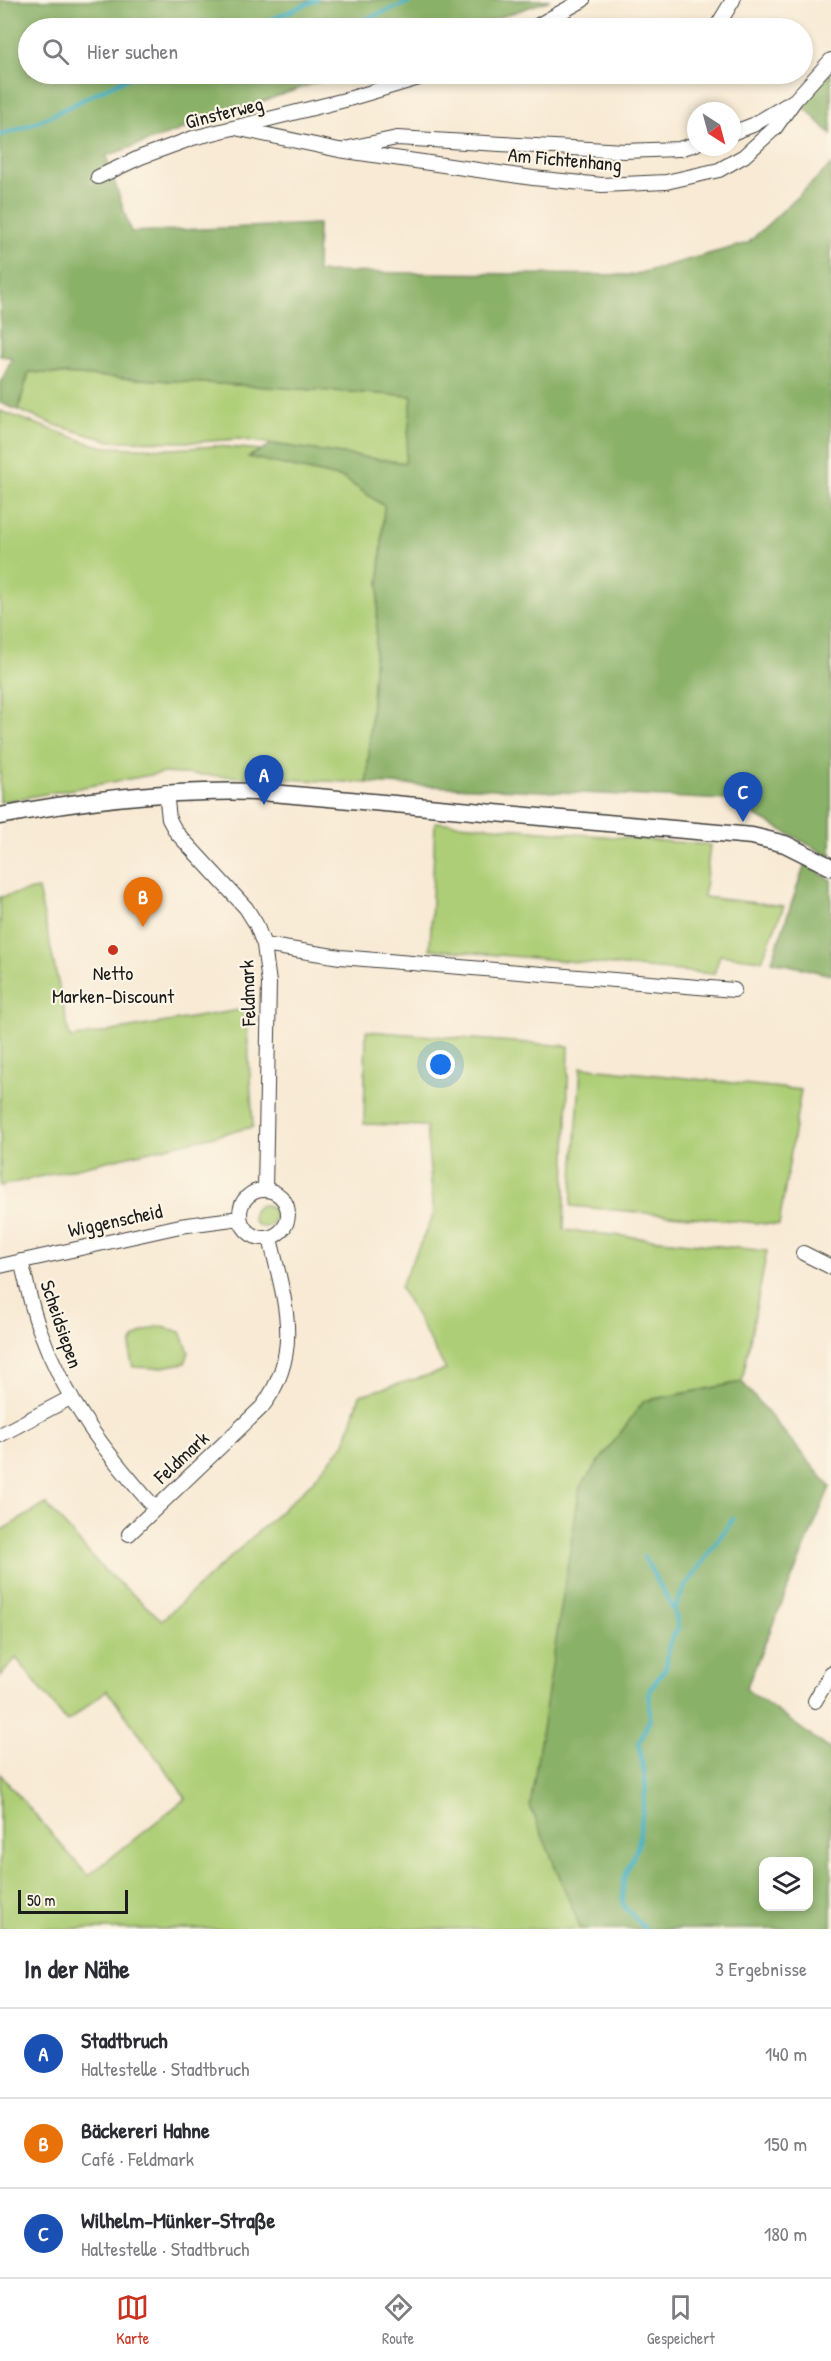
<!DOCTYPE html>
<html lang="de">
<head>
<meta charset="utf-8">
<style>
	:root { --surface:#fff; --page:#f2f2f3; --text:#2b2b33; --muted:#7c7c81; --line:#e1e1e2; --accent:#c8321e }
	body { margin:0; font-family:"Patrick Hand",sans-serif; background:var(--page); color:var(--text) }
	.controls { position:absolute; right:18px; bottom:18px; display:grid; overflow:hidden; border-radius:12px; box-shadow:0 3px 9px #0003 }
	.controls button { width:54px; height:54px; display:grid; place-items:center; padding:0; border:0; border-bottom:2px solid var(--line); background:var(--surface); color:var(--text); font:30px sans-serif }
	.compass { position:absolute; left:687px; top:102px; width:54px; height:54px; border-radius:50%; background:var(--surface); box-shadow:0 3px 9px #0003; rotate:144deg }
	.scale { position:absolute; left:18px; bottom:15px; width:110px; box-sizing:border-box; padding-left:6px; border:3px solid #1c1c1c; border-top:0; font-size:16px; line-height:21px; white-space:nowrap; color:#1c1c1c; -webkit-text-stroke:4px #fcf5e5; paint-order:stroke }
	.you { position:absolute; left:441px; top:1065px; width:21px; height:21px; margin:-15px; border:4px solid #fff; border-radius:50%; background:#1a73e8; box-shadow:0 0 0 9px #1a73e833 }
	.badge { display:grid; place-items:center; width:39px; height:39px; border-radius:50%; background:var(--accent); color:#fff; font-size:20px; font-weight:700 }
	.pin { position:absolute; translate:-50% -50px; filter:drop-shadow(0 2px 3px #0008) }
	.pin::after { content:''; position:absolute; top:32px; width:21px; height:18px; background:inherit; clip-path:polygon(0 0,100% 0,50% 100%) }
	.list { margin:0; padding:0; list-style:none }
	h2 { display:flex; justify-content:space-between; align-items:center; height:78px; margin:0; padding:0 24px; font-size:26px }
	h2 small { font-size:20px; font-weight:400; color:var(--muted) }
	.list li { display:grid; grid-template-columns:39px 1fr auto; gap:18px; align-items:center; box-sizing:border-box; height:90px; padding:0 24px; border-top:2px solid var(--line) }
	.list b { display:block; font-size:22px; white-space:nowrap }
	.list p { margin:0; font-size:20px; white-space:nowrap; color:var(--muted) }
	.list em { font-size:20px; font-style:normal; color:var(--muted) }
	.icon { flex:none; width:33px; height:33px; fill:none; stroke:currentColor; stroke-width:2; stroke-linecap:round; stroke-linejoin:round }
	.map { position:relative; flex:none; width:831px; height:1929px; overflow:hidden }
	.search { position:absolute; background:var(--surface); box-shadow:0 3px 9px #0003; left:18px; right:18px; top:18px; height:66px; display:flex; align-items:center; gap:15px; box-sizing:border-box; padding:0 21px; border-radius:33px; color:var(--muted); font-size:22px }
	.sheet { height:348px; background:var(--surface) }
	nav { display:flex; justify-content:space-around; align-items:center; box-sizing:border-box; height:84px; border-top:2px solid var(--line); background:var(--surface); font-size:16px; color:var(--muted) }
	nav a { display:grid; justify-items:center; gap:3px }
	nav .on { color:var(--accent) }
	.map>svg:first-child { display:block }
</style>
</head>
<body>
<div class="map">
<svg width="831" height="1929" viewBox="0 0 831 1929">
	<rect width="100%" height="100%" fill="#fcf5e5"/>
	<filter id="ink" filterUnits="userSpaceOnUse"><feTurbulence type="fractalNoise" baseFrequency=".0167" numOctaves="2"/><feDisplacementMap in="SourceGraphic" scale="12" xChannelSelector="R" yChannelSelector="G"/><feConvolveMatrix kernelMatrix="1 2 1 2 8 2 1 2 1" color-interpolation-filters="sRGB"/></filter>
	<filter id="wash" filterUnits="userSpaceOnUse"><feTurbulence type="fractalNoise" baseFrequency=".008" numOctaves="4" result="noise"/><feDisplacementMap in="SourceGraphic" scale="24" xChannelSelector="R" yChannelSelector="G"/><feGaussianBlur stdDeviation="1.35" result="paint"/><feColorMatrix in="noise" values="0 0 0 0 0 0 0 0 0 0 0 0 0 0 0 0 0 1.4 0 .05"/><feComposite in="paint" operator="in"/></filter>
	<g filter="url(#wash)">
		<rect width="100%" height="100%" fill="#f8ead4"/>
		<path fill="#adce76" stroke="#647549" stroke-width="1.5" d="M29 372 413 396 406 463 238 439 197 442 110 441 55 425 18 410Z
			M0 411 89 443 106 447 172 449 216 446 263 450 249 457 343 478 384 506 367 783 162 773 0 802Z
			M435 822 710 845 704 897 784 906 762 960 720 955 714 974 430 949Z
			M38 889 70 1038 246 1009 253 1127 0 1186V897Z
			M366 1031 569 1046 564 1230 767 1251 742 1382 644 1401 581 1929H0V1774L88 1876 186 1798 107 1690 67 1722 16 1658 0 1677V1531L46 1504 102 1568 162 1620 309 1485 345 1443 360 1395 446 1370 400 1287 434 1214 426 1126 364 1124Z
			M581 1067 801 1090 779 1225 571 1206Z
			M253 1216a11 11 0 1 1 22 0a11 11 0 1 1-22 0Z
			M159 1326 181 1332 189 1352 185 1363 156 1368 133 1367C124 1342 135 1333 159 1326Z"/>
		<path fill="#8ab167" stroke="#536642" stroke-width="1.5" fill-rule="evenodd" d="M0 0H550L469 28H28V74H341L106 156 131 232 318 224 317 272 633 275 748 243 831 165V857L727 800 367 783 384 506 343 478 248 457 272 444 405 463 412 396 29 372 18 410 0 403V385L11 360 10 357 0 356Z
			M831 72V134L801 104Z
			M805 864 831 880V975L772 961Z
			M742 1382 830 1487 746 1689 831 1750V1929H581L530 1806 580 1487 644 1401ZM764 1862H808V1906H764Z"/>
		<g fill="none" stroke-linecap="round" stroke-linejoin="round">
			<path stroke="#44b0c1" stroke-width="4.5" d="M251 28 316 0
				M312 28 363 20 415 0
				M0 135C50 122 90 92 139 74
				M644 1557 673 1609
				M645 1929 623 1905V1880L638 1845 646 1786 639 1743 650 1718 649 1691 666 1667 669 1645 678 1627 674 1609 685 1587 733 1519"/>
		</g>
	</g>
	<g filter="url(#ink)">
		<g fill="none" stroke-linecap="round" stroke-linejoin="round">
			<g stroke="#3d3b38" stroke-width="16">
				<path id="minor" d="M533 28 583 0
					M716 28 733 0
					M235 128 339 150 533 178 602 185 666 182 719 170 744 156 775 128 795 100
					M732 133 753 125 795 100 831 60
					M349 148 397 138 624 151 679 149 696 144
					M98 177 141 157 193 138 345 100 432 74
					M166 792 169 819 176 832 246 908 256 924 264 945 269 983 265 1190
					M264 945 340 957 734 990
					M240 1214a24 24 0 1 1 48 0a24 24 0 1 1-48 0Z
					M803 1253 831 1267
					M21 1261C27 1283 31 1307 39 1328 66 1402 103 1450 155 1508
					M0 1266 180 1226 240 1218
					M0 1435 70 1398
					M129 1534 262 1407C304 1352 284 1299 270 1238
					M815 1701 831 1673"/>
			</g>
			<g stroke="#3d3b38" stroke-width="19">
				<path id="tertiary" d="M0 816C87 799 172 789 261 792L752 836 785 844 831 867"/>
			</g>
			<use href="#minor" stroke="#fff" stroke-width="14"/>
			<use href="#tertiary" stroke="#fff" stroke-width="16"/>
		</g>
	</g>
	<circle fill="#c8321e" stroke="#fcf5e5" stroke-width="2" cx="113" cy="950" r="6"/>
	<g text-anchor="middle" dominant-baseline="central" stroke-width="4.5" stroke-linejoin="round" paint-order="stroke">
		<g font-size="20" fill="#1c1c1c" stroke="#fcf5e5">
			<text transform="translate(224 112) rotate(-14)">Ginsterweg</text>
			<text transform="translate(565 159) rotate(5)">Am Fichtenhang</text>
			<text transform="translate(247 993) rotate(-92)">Feldmark</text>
			<text transform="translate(115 1220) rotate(-12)">Wiggenscheid</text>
			<text transform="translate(62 1324) rotate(71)">Scheidsiepen</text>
			<text transform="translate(181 1457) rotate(-43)">Feldmark</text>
		</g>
		<g font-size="20" fill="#1c1c1c" stroke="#fcf5e5">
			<text x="113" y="972">Netto<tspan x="113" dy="23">Marken-Discount</tspan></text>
		</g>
	</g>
</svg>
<div class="controls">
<button><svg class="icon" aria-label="layers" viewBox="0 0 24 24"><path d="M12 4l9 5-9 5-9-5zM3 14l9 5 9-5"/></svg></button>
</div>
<svg class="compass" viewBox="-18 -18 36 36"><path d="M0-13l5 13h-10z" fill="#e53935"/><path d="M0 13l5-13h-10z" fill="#7c7c81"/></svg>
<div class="scale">50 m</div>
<div class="you"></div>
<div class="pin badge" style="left:264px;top:805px;background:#1a4fb4">A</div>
<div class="pin badge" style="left:143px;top:927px;background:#e8710a">B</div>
<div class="pin badge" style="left:743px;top:822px;background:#1a4fb4">C</div>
<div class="search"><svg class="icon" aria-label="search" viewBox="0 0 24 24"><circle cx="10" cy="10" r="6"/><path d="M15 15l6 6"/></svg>Hier suchen</div>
</div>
<section class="sheet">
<h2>In der Nähe<small>3 Ergebnisse</small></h2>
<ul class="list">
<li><span class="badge" style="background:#1a4fb4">A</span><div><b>Stadtbruch</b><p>Haltestelle · Stadtbruch</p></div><em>140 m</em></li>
<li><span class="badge" style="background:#e8710a">B</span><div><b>Bäckereri Hahne</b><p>Café · Feldmark</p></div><em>150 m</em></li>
<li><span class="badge" style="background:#1a4fb4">C</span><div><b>Wilhelm-Münker-Straße</b><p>Haltestelle · Stadtbruch</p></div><em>180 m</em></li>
</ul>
</section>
<nav>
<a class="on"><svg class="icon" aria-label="map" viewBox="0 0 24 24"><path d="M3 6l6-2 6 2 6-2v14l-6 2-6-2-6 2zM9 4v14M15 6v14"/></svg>Karte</a>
<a><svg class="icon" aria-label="directions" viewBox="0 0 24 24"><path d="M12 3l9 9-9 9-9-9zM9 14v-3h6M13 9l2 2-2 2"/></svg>Route</a>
<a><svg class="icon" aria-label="saved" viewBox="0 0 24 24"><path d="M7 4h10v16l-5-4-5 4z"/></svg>Gespeichert</a>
</nav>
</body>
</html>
